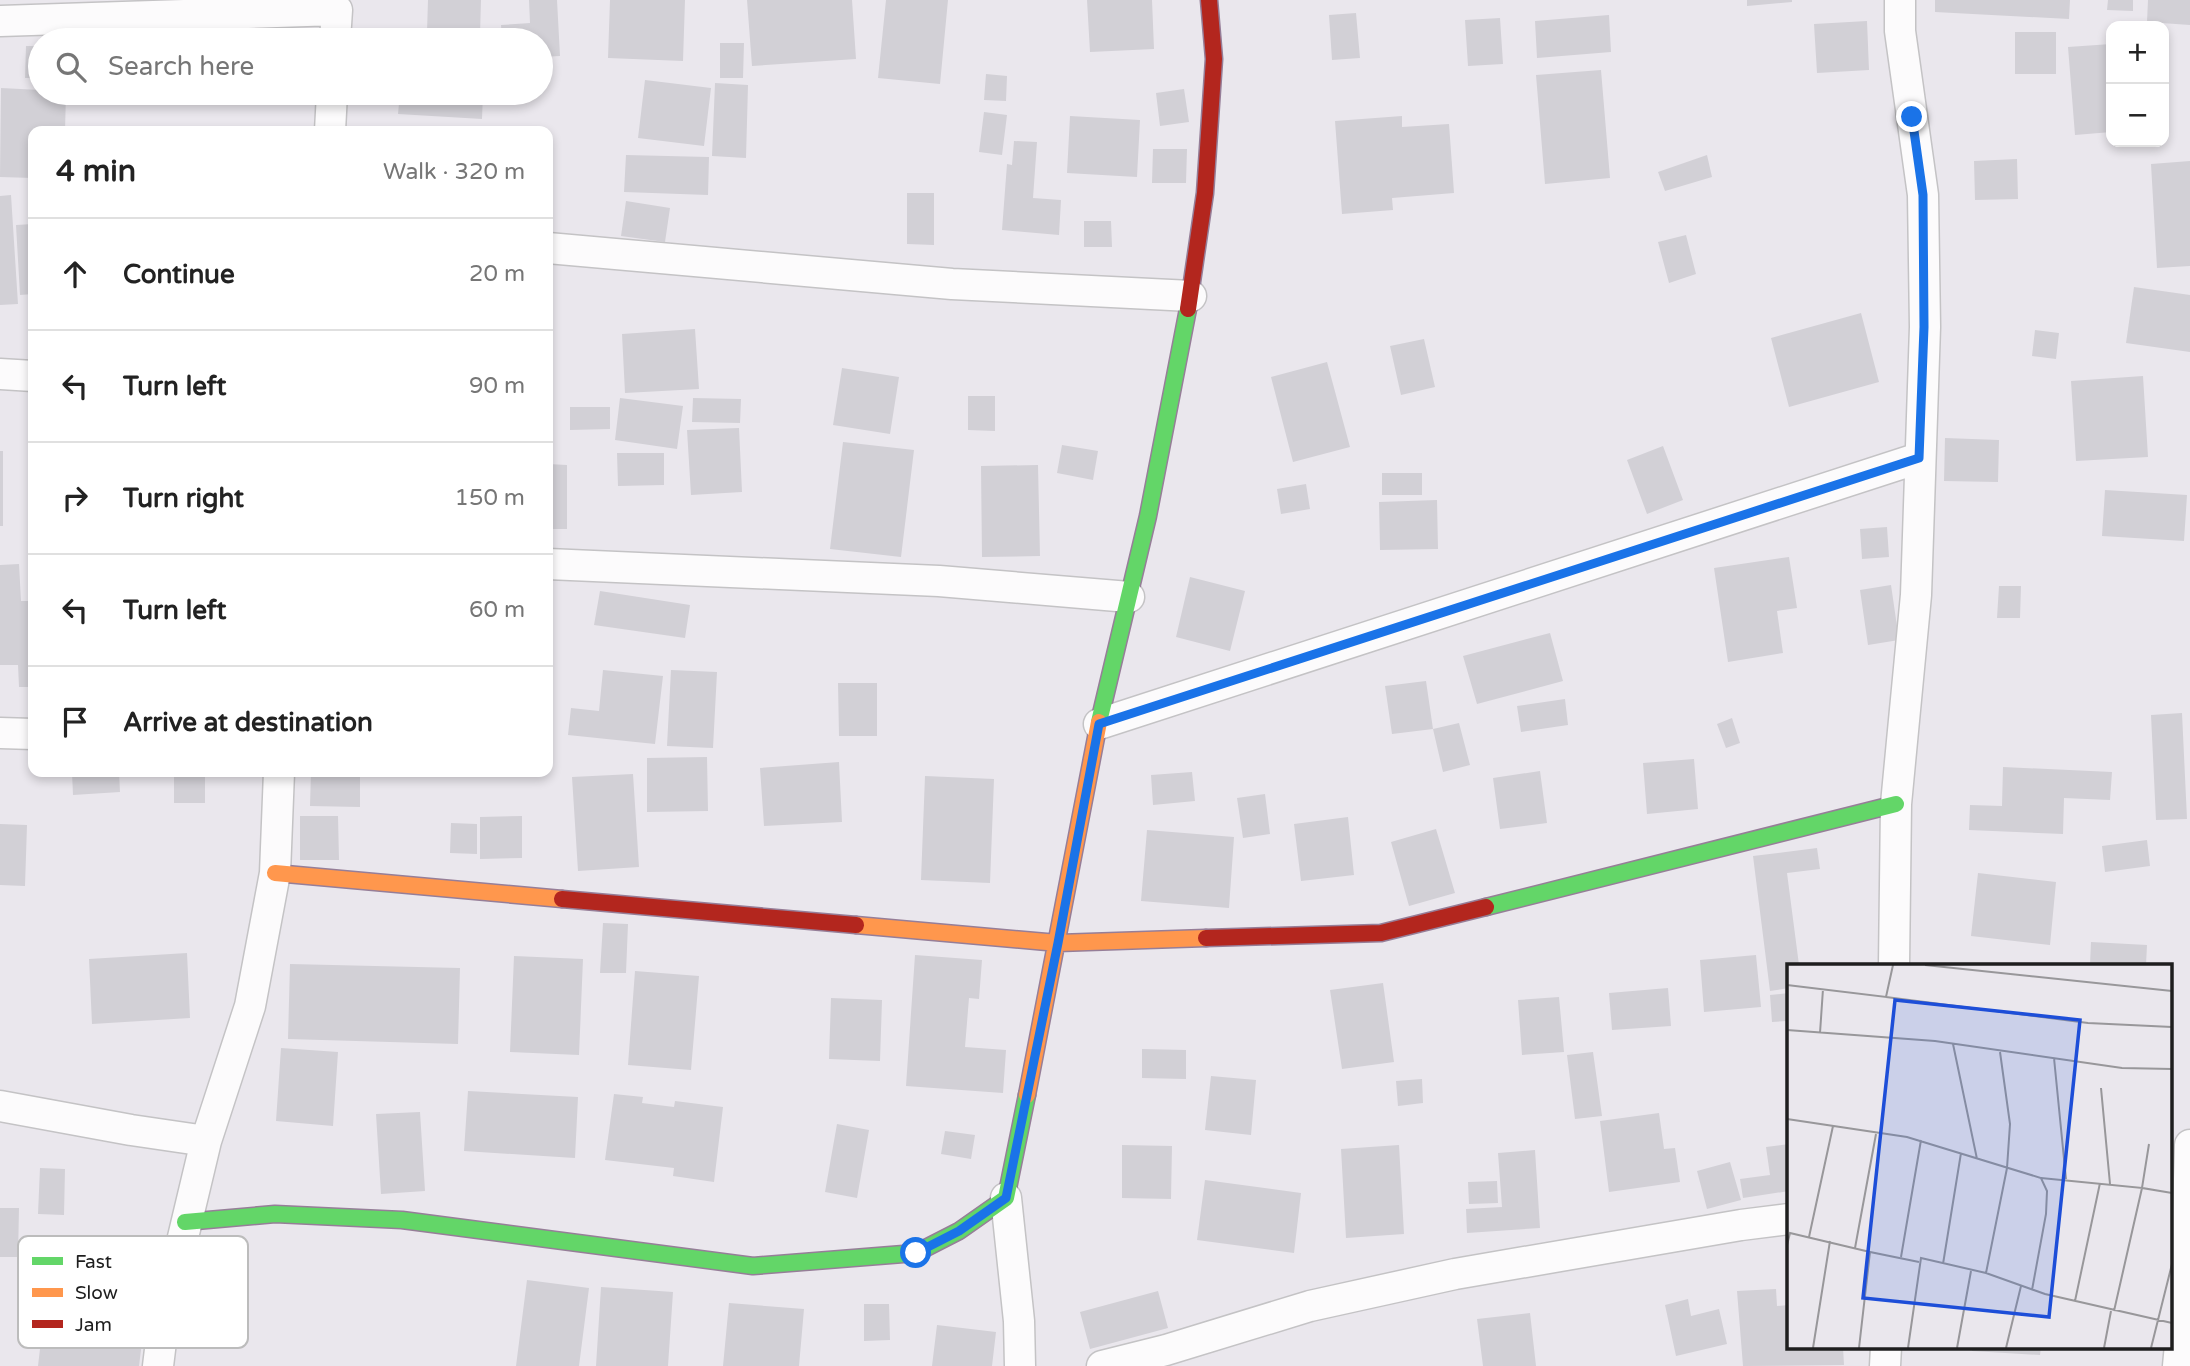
<!DOCTYPE html>
<html lang="en">
<head>
<meta charset="utf-8">
<style>
	:root { --surface:#fff; --page:#f6f6f6; --text:#222; --muted:#767676; --line:#e0e0e0 }
	body { margin:0; font-family:"Varela Round",sans-serif; background:var(--page); color:var(--text) }
	.controls { position:absolute; right:21px; top:21px; display:grid; overflow:hidden; border-radius:14px; box-shadow:0 4px 10px #0003 }
	.controls button { width:63px; height:63px; display:grid; place-items:center; padding:0; border:0; border-bottom:2px solid var(--line); background:var(--surface); color:var(--text); font:35px sans-serif }
	.stop { position:absolute; width:21px; height:21px; margin:-16px; border:5px solid #1a73e8; border-radius:50%; background:#fff }
	.stop.end { background:#1a73e8; border-color:#fff; box-shadow:0 2px 7px #0008 }
	.list { margin:0; padding:0; list-style:none }
	h2 { display:flex; justify-content:space-between; align-items:center; height:91px; margin:0; padding:0 28px; font-size:30px }
	h2 small { font-size:23px; font-weight:400; color:var(--muted) }
	.list li { display:grid; grid-template-columns:46px 1fr auto; gap:21px; align-items:center; box-sizing:border-box; height:112px; padding:0 28px; border-top:2px solid var(--line) }
	.list b { display:block; font-size:26px; white-space:nowrap }
	.list em { font-size:23px; font-style:normal; color:var(--muted) }
	.icon { flex:none; width:38px; height:38px; fill:none; stroke:currentColor; stroke-width:2; stroke-linecap:round; stroke-linejoin:round }
	.map { position:relative; flex:none; width:2190px; height:1366px; overflow:hidden }
	.search { position:absolute; background:var(--surface); box-shadow:0 4px 10px #0003; left:28px; top:28px; width:525px; height:77px; display:flex; align-items:center; gap:18px; box-sizing:border-box; padding:0 24px; border-radius:38px; color:var(--muted); font-size:26px }
	.panel { position:absolute; background:var(--surface); box-shadow:0 4px 10px #0003; left:28px; top:126px; width:525px; height:651px; border-radius:14px }
	.map>svg:first-child { display:block }
</style>
</head>
<body>
<div class="map">
<svg width="2190" height="1366" viewBox="0 0 2190 1366">
	<rect width="100%" height="100%" fill="#eae7ed"/>
	<path fill="#d2d0d6" d="M428 0H481L480 35 427 32Z
		M529 0H557L560 56 541 57V40H502L501 25 530 23Z
		M610 0H685L683 61 608 58Z
		M747 0H852L856 59 752 66Z
		M886 0H948L940 84 878 78Z
		M1087 0H1152L1154 49 1090 52Z
		M1747 0H1792V2L1747 6Z
		M1935 0H2070L2069 19 1935 12Z
		M2108 0H2133V11L2107 10Z
		M2148 0H2190V25L2147 22Z
		M1356 13 1360 58 1332 60 1329 15Z
		M1609 15 1611 52 1537 58 1535 21Z
		M1500 18 1503 64 1468 66 1465 20Z
		M1867 21 1869 70 1817 73 1814 24Z
		M2015 32H2056V74H2015Z
		M720 43H744L743 78H720Z
		M2111 44V132L2075 135 2068 47Z
		M26 46H40V78H25Z
		M1601 70 1610 178 1545 184 1536 75Z
		M986 74 1007 76 1006 101 984 100Z
		M645 80 711 88 704 146 638 138Z
		M715 83 748 85 746 158 712 156Z
		M1 88 40 90V93H66L65 131H33V178L0 177Z
		M1184 89 1189 122 1160 126 1156 93Z
		M400 93H483L482 119 398 114Z
		M984 112 1007 115 1002 155 979 152Z
		M1070 116 1140 120 1137 177 1067 173Z
		M1402 116V127L1449 124 1454 193 1392 198 1393 210 1342 214 1335 121Z
		M1014 141 1037 142 1033 198 1061 200 1059 235 1002 230 1007 164 1012 165Z
		M1153 149H1187L1186 183H1152Z
		M626 155 709 157 708 195 624 192Z
		M1707 155 1712 177 1665 191 1658 172Z
		M2017 159 2018 199 1975 200 1974 161Z
		M2190 161V266L2157 268 2151 164Z
		M907 193H934V245L907 244Z
		M11 195 18 304 0 305V196Z
		M626 201 670 208 665 242 621 236Z
		M1084 221H1111L1112 247H1084Z
		M33 224V294L20 295 16 225Z
		M1686 235 1696 274 1669 283 1658 242Z
		M2134 287 2190 295V352L2126 343Z
		M1861 313 1879 382 1789 407 1771 338Z
		M695 329 699 389 625 393 622 334Z
		M2035 330 2059 333 2056 359 2032 356Z
		M1424 339 1435 387 1401 395 1390 346Z
		M1327 362 1350 447 1293 462 1271 377Z
		M842 368 899 377 890 434 833 425Z
		M2143 376 2148 457 2076 461 2071 381Z
		M968 396H995V431L968 430Z
		M620 398 683 406 677 449 615 440Z
		M693 398 741 399 740 423 692 422Z
		M570 407H610V429L570 430Z
		M739 428 742 492 691 495 687 430Z
		M1945 438 1999 440 1998 482 1944 481Z
		M843 442 914 450 901 557 830 549Z
		M1062 445 1098 451 1093 480 1057 473Z
		M1663 446 1683 500 1647 514 1627 460Z
		M0 451H3V526H0Z
		M617 453H664V485L618 486Z
		M548 464 567 465V529H548Z
		M1038 465 1040 556 982 557 981 466Z
		M1382 473H1422V495H1382Z
		M1306 484 1310 509 1281 514 1277 489Z
		M2105 490 2187 495 2184 541 2102 536Z
		M1437 500 1438 549 1380 550 1379 502Z
		M1887 527 1889 557 1862 559 1860 529Z
		M1789 557 1797 608 1777 611 1783 653 1728 662 1714 568Z
		M19 564 21 601H33V687H19L18 665H0V565Z
		M1190 577 1245 591 1230 651 1176 637Z
		M1891 585 1899 640 1868 645 1860 590Z
		M1999 586H2021L2020 618H1997Z
		M600 591 690 605 685 638 594 625Z
		M1550 633 1563 681 1477 704 1463 656Z
		M603 670 663 676 655 744 568 735 571 708 599 711Z
		M671 670 717 672 713 748 667 746Z
		M1426 681 1433 729 1392 734 1385 686Z
		M838 683H877V736H839Z
		M1565 699 1568 725 1521 732 1517 706Z
		M2182 713 2187 819 2156 820 2151 715Z
		M1732 718 1740 743 1726 748 1717 724Z
		M1459 723 1470 765 1443 772 1433 729Z
		M707 757 708 811 647 812V758Z
		M1694 759 1698 809 1647 814 1643 763Z
		M839 762 842 822 764 826 760 768Z
		M2003 767 2112 772 2110 800 2064 798 2063 834 1969 830 1970 805 2002 806Z
		M1540 771 1547 823 1500 829 1493 778Z
		M72 772H119L120 792 73 795Z
		M174 772H205V803H174Z
		M311 772H360V807L310 806Z
		M1192 772 1195 801 1153 805 1151 775Z
		M633 774 639 867 578 871 572 777Z
		M925 776 994 779 990 883 921 880Z
		M1265 794 1270 834 1243 838 1237 798Z
		M300 816H338L339 860H300Z
		M522 816V858L480 859V817Z
		M1348 817 1354 875 1301 881 1294 824Z
		M451 823 477 824V854L450 853Z
		M0 824 27 825 25 886 0 885Z
		M1436 829 1455 893 1409 906 1391 842Z
		M1147 830 1234 837 1229 908 1141 901Z
		M2147 840 2150 866 2105 872 2102 846Z
		M1817 848 1820 869 1787 873 1799 965H1789V988L1770 991 1753 856Z
		M1978 873 2056 882 2050 945 1971 936Z
		M603 923 628 924 626 973H600Z
		M2091 942 2147 945 2146 965H2090Z
		M187 953 190 1018 92 1024 89 959Z
		M915 955 982 960 979 999 969 998 965 1047 1006 1050 1003 1093 906 1086Z
		M1756 955 1761 1007 1704 1012 1700 960Z
		M514 956 583 959 579 1055 510 1052Z
		M290 964 460 968 458 1044 288 1039Z
		M635 971 699 976 691 1070 628 1065Z
		M1383 983 1394 1062 1342 1069 1330 990Z
		M1668 988 1671 1026 1612 1030 1609 993Z
		M1789 993V1031H1787V1021L1772 1022 1770 995Z
		M1559 997 1564 1052 1522 1055 1518 1000Z
		M831 998 882 1000 880 1061 829 1059Z
		M281 1048 338 1052 333 1126 276 1121Z
		M1142 1049 1186 1050V1079L1142 1078Z
		M1593 1052 1602 1116 1575 1119 1567 1055Z
		M1211 1076 1256 1080 1251 1135 1205 1130Z
		M1422 1079 1423 1103 1398 1106 1396 1081Z
		M468 1091 578 1097 575 1158 464 1151Z
		M614 1094 643 1097 642 1103 674 1107 675 1101 723 1107 714 1182 673 1176 674 1168 605 1160Z
		M420 1112 425 1191 381 1194 376 1114Z
		M1659 1113 1664 1149 1675 1148 1680 1182 1609 1192 1600 1121Z
		M837 1124 869 1130 857 1198 825 1192Z
		M945 1131 975 1135 971 1159 941 1154Z
		M1789 1144V1191L1743 1198 1740 1179 1770 1175 1766 1147Z
		M1122 1145 1172 1146 1171 1199 1122 1198Z
		M1399 1145 1404 1234 1346 1238 1341 1149Z
		M1535 1150 1540 1228 1467 1233 1466 1209 1502 1207 1498 1153Z
		M1730 1162 1741 1200 1707 1209 1697 1171Z
		M40 1168 65 1169 64 1215 38 1214Z
		M1205 1180 1301 1193 1294 1253 1197 1240Z
		M1497 1181 1498 1203 1469 1204 1468 1182Z
		M0 1208H19L18 1257H0Z
		M527 1280 589 1288 579 1366H516Z
		M601 1287 673 1292 668 1366H596Z
		M1776 1289 1777 1306 1789 1305V1347H1843L1844 1365 1743 1366 1737 1291Z
		M1158 1291 1168 1328 1090 1349 1080 1312Z
		M1688 1299 1691 1316 1719 1309 1727 1344 1676 1356 1665 1305Z
		M729 1303 804 1309 799 1366H723Z
		M864 1304H889L890 1340 864 1341Z
		M45 1306 145 1318 139 1366H38Z
		M1530 1313 1536 1366H1483L1477 1319Z
		M937 1325 996 1332 992 1366H932Z
		M1972 1347H2041L2040 1355 1972 1351Z"/>
	<g fill="none" stroke-linecap="round" stroke-linejoin="round">
		<g stroke="#c4c3c5" stroke-width="33">
			<path id="street" d="M0 21 337 10 335 40
				M330 131 332 93
				M548 248 952 284 1191 296
				M0 374 33 376
				M548 564 939 581 1129 597
				M1099 724 1919 458
				M0 733 33 734
				M1894 965 1896 804 1916 595 1925 327 1923 195 1900 31V0
				M0 1106 131 1130 206 1141
				M1006 1198 1019 1321 1020 1366
				M158 1366 164 1317 206 1141 250 1006 275 873 279 772
				M1102 1366 1166 1350 1310 1306 1455 1274 1741 1225 1789 1219
				M1885 1366 1886 1347
				M2178 1366 2186 1282 2190 1145"/>
		</g>
		<g stroke="#967e98" stroke-width="19">
			<path id="fast" d="M1099 722 1148 516 1188 309
				M1486 907 1896 804
				M185 1222 275 1214 402 1220 753 1266 916 1253 959 1231 1006 1198 1027 1095"/>
		</g>
		<g stroke="#967e98" stroke-width="19">
			<path id="slow" d="M275 873 562 899
				M856 925 1058 943 1206 938
				M1027 1095 1099 722"/>
		</g>
		<g stroke="#967e98" stroke-width="19">
			<path id="jam" d="M1188 309 1205 193 1214 59 1209 0
				M562 899 856 925
				M1206 938 1381 933 1486 907"/>
		</g>
		<use href="#street" stroke="#fcfbfc" stroke-width="30"/>
		<use href="#fast" stroke="#63d668" stroke-width="16"/>
		<use href="#slow" stroke="#ff974d" stroke-width="16"/>
		<use href="#jam" stroke="#b3261e" stroke-width="16"/>
	</g>
	<g fill="none" stroke-linecap="round" stroke-linejoin="round">
		<path stroke="#1a73e8" stroke-width="9" d="M916 1253 959 1231 1006 1198 1058 943 1099 724 1919 458 1924 327 1923 195 1912 117"/>
	</g>
	<g transform="translate(1787 964)">
		<rect width="385" height="385" fill="#eae7ed"/>
		<path fill="none" stroke="#98979a" stroke-width="2" d="M138 1 385 27M0 21 99 33 106 1M99 33 301 59 385 63M0 66 148 77 335 104 385 105M33 69 36 25M166 80 190 195M267 94 279 215M314 124 323 220M0 155 120 173 254 214 260 227 259 250 245 326M254 214 355 224 362 180M22 273 46 162M0 281 3 269 83 288M68 284 89 170M114 293 134 176M156 300 174 189M199 309 220 204 223 160 213 88M288 337 313 219M327 347 355 224 385 229M26 384 43 277M72 384 83 288 132 298M121 384 134 294 199 309 258 330 385 359M170 384 184 307M219 384 234 322M317 384 324 347M364 384 385 300"/>
		<path fill="#1d4ed8" fill-opacity="0.15" stroke="#1d4ed8" stroke-width="3.5" d="M108 36 293 56 262 353 76 334Z"/>
		<rect width="385" height="385" fill="none" stroke="#1e1e1e" stroke-width="3.5"/>
	</g>
	<rect x="18" y="1236" width="230" height="112" rx="10" fill="#fff" stroke="#bcbcbc" stroke-width="2"/>
	<rect x="32" y="1257" width="31" height="8" fill="#63d668"/>
	<rect x="32" y="1288" width="31" height="9" fill="#ff974d"/>
	<rect x="32" y="1320" width="31" height="8" fill="#b3261e"/>
	<g font-size="19" fill="#1e1e1e">
		<text x="75" y="1268">Fast</text>
		<text x="75" y="1299">Slow</text>
		<text x="75" y="1331">Jam</text>
	</g>
</svg>
<div class="controls">
<button>+</button>
<button>−</button>
</div>
<div class="stop" style="left:916px;top:1253px"></div>
<div class="stop end" style="left:1912px;top:117px"></div>
<div class="search"><svg class="icon" aria-label="search" viewBox="0 0 24 24"><circle cx="10" cy="10" r="6"/><path d="M15 15l6 6"/></svg>Search here</div>
<section class="panel">
<h2>4 min<small>Walk · 320 m</small></h2>
<ul class="list">
<li><svg class="icon" aria-label="ahead" viewBox="0 0 24 24"><path d="M12 20V5M6 11l6-6 6 6"/></svg><div><b>Continue</b></div><em>20 m</em></li>
<li><svg class="icon" aria-label="left" viewBox="0 0 24 24"><path d="M17 20v-9H6M10 6l-5 5 5 5"/></svg><div><b>Turn left</b></div><em>90 m</em></li>
<li><svg class="icon" aria-label="right" viewBox="0 0 24 24"><path d="M7 20v-9h11M14 6l5 5-5 5"/></svg><div><b>Turn right</b></div><em>150 m</em></li>
<li><svg class="icon" aria-label="left" viewBox="0 0 24 24"><path d="M17 20v-9H6M10 6l-5 5 5 5"/></svg><div><b>Turn left</b></div><em>60 m</em></li>
<li><svg class="icon" aria-label="arrive" viewBox="0 0 24 24"><path d="M6 21V4h12l-3 4 3 4H6"/></svg><div><b>Arrive at destination</b></div></li>
</ul>
</section>
</div>
</body>
</html>
